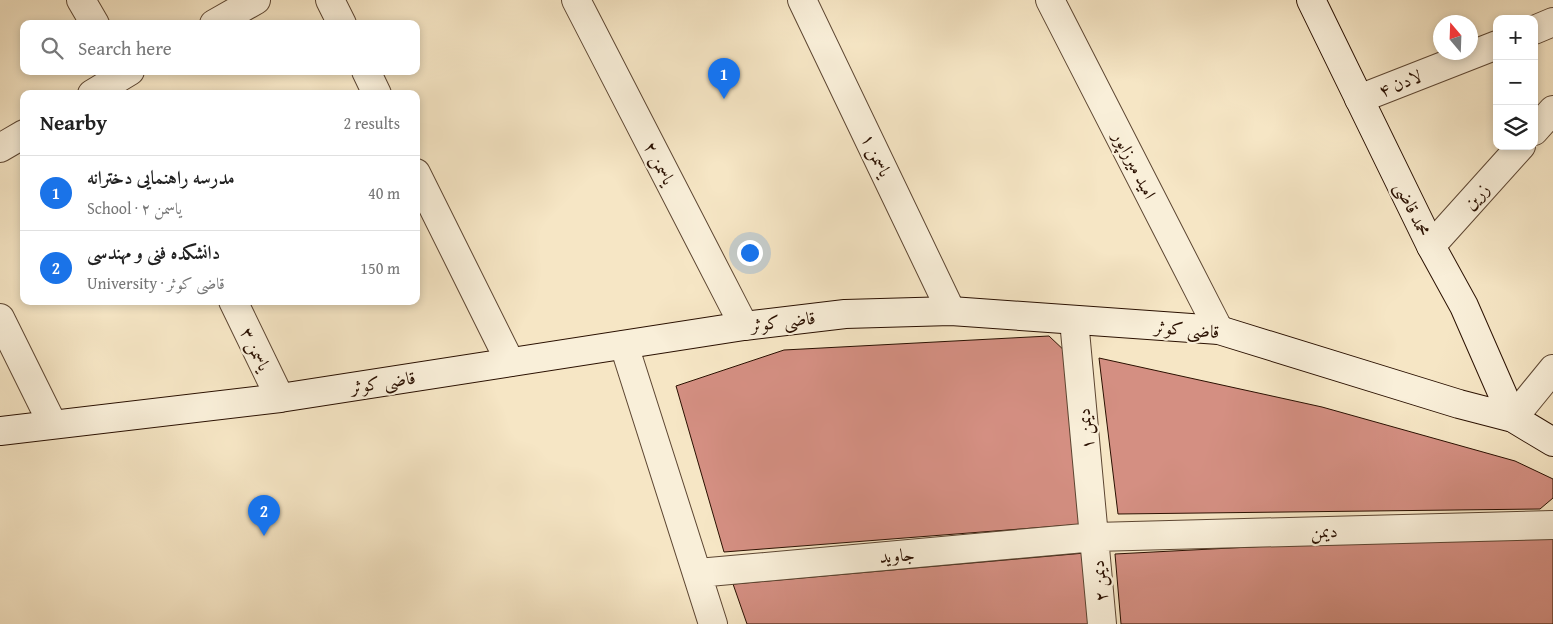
<!DOCTYPE html>
<html lang="en">
<head>
<meta charset="utf-8">
<style>
	:root { --surface:#fff; --page:#f2f2f2; --text:#222; --muted:#767676; --line:#e0e0e0; --accent:#1a73e8 }
	body { margin:0; font-family:"Gentium Book Plus",Amiri,serif; background:var(--page); color:var(--text) }
	.controls { position:absolute; right:15px; top:15px; display:grid; overflow:hidden; border-radius:10px; box-shadow:0 2px 8px #0003 }
	.controls button { width:45px; height:45px; display:grid; place-items:center; padding:0; border:0; border-bottom:1px solid var(--line); background:var(--surface); color:var(--text); font:25px sans-serif }
	.compass { position:absolute; left:1433px; top:15px; width:45px; height:45px; border-radius:50%; background:var(--surface); box-shadow:0 2px 8px #0003; rotate:341deg }
	.you { position:absolute; left:749px; top:252px; width:18px; height:18px; margin:-12px; border:4px solid #fff; border-radius:50%; background:#1a73e8; box-shadow:0 0 0 8px #1a73e833 }
	.badge { display:grid; place-items:center; width:32px; height:32px; border-radius:50%; background:var(--accent); color:#fff; font-size:16px; font-weight:700 }
	.pin { position:absolute; translate:-50% -41px; filter:drop-shadow(0 1px 2px #0008) }
	.pin::after { content:''; position:absolute; top:26px; width:18px; height:15px; background:inherit; clip-path:polygon(0 0,100% 0,50% 100%) }
	.list { margin:0; padding:0; list-style:none }
	h2 { display:flex; justify-content:space-between; align-items:center; height:65px; margin:0; padding:0 20px; font-size:21px }
	h2 small { font-size:16px; font-weight:400; color:var(--muted) }
	.list li { display:grid; grid-template-columns:32px 1fr auto; gap:15px; align-items:center; box-sizing:border-box; height:75px; padding:0 20px; border-top:1px solid var(--line) }
	.list b { display:block; font-size:19px; white-space:nowrap }
	.list p { margin:0; font-size:16px; white-space:nowrap; color:var(--muted) }
	.list em { font-size:16px; font-style:normal; color:var(--muted) }
	.icon { flex:none; width:28px; height:28px; fill:none; stroke:currentColor; stroke-width:2; stroke-linecap:round; stroke-linejoin:round }
	.map { position:relative; flex:none; width:1553px; height:624px; overflow:hidden }
	.search { position:absolute; background:var(--surface); box-shadow:0 2px 8px #0003; left:20px; top:20px; width:400px; height:55px; display:flex; align-items:center; gap:12px; box-sizing:border-box; padding:0 18px; border-radius:10px; color:var(--muted); font-size:19px }
	.panel { position:absolute; background:var(--surface); box-shadow:0 2px 8px #0003; left:20px; top:90px; width:400px; height:215px; border-radius:10px }
	.map>svg:first-child { display:block }
</style>
</head>
<body>
<div class="map">
<svg width="1553" height="624" viewBox="0 0 1553 624">
	<rect width="100%" height="100%" fill="#f6e6c5"/>
	<filter id="stains"><feTurbulence type="fractalNoise" baseFrequency=".004" numOctaves="4"/><feColorMatrix values="0 0 0 0 .2 0 0 0 0 .09 0 0 0 0 .02 0 0 0 .5 -.17"/></filter>
	<radialGradient id="worn" r=".72"><stop offset=".6" stop-color="#630" stop-opacity="0"/><stop offset="1" stop-color="#630" stop-opacity=".3"/></radialGradient>
	<path fill="#d48f82" stroke="#2a1001" d="M1049 336 1068 354 1085 524 724 552 676 386 784 350Z
		M1099 358 1322 407 1515 461 1553 479V498L1540 509 1118 514Z
		M1520 533 1553 538V624H1121L1115 554Z
		M1085 553 1088 624H747L733 584Z"/>
	<g fill="none" stroke-linecap="round" stroke-linejoin="round">
		<g stroke="#5d4632" stroke-width="30">
			<path id="street" d="M81 0 95 24
				M330 0 342 24
				M576 0 744 326
				M802 0 951 311
				M1050 0 1219 330
				M214 24 256 0
				M1534 30 1553 22
				M366 71 377 94
				M92 94 130 71
				M1359 99 1497 45
				M1534 131 1553 110
				M0 148 24 134
				M416 173 510 362
				M1431 246 1521 146
				M233 301 280 398
				M0 318 52 423
				M1074 320 1102 624
				M624 345 713 624
				M1513 418 1553 369
				M698 573 1095 537 1553 525"/>
		</g>
		<g stroke="#2a1001" stroke-width="30">
			<path id="secondary" d="M1311 0 1431 246 1464 306 1513 418
				M0 431 280 398 744 326 845 314 951 311 1219 330 1459 404 1513 418 1553 442"/>
		</g>
		<use href="#street" stroke="#f9efd9" stroke-width="28"/>
		<use href="#secondary" stroke="#f9efd9" stroke-width="28"/>
	</g>
	<g text-anchor="middle" dominant-baseline="central" stroke-width="4.5" stroke-linejoin="round" paint-order="stroke">
		<g font-size="18" fill="#2a1001" stroke="#f9efd9">
			<text transform="translate(1400 83) rotate(-22)">لادن ۴</text>
			<text transform="translate(877 155) rotate(64)">یاسمن ۱</text>
			<text transform="translate(660 163) rotate(63)">یاسمن ۲</text>
			<text transform="translate(1135 165) rotate(63)">امید میرزاپور</text>
			<text transform="translate(1476 196) rotate(-48)">زرین</text>
			<text transform="translate(1413 209) rotate(64)">محمد قاضی</text>
			<text transform="translate(783 321) rotate(-7)">قاضی کوثر</text>
			<text transform="translate(1187 329) rotate(5)">قاضی کوثر</text>
			<text transform="translate(256 349) rotate(64)">یاسمن ۳</text>
			<text transform="translate(383 382) rotate(-9)">قاضی کوثر</text>
			<text transform="translate(1085 429) rotate(-96)">دیمن ۱</text>
			<text transform="translate(1324 531) rotate(-2)">دیمن</text>
			<text transform="translate(897 555) rotate(-5)">جاوید</text>
			<text transform="translate(1099 581) rotate(-95)">دیمن ۲</text>
		</g>
	</g>
	<rect width="100%" height="100%" filter="url(#stains)"/>
	<rect width="100%" height="100%" fill="url(#worn)"/>
</svg>
<div class="controls">
<button>+</button>
<button>−</button>
<button><svg class="icon" aria-label="layers" viewBox="0 0 24 24"><path d="M12 4l9 5-9 5-9-5zM3 14l9 5 9-5"/></svg></button>
</div>
<svg class="compass" viewBox="-18 -18 36 36"><path d="M0-13l5 13h-10z" fill="#e53935"/><path d="M0 13l5-13h-10z" fill="#767676"/></svg>
<div class="you"></div>
<div class="pin badge" style="left:724px;top:99px">1</div>
<div class="pin badge" style="left:264px;top:536px">2</div>
<div class="search"><svg class="icon" aria-label="search" viewBox="0 0 24 24"><circle cx="10" cy="10" r="6"/><path d="M15 15l6 6"/></svg>Search here</div>
<section class="panel">
<h2>Nearby<small>2 results</small></h2>
<ul class="list">
<li><span class="badge">1</span><div><b>مدرسه راهنمایی دخترانه</b><p>School · یاسمن ۲</p></div><em>40 m</em></li>
<li><span class="badge">2</span><div><b>دانشکده فنی و مهندسی</b><p>University · قاضی کوثر</p></div><em>150 m</em></li>
</ul>
</section>
</div>
</body>
</html>
